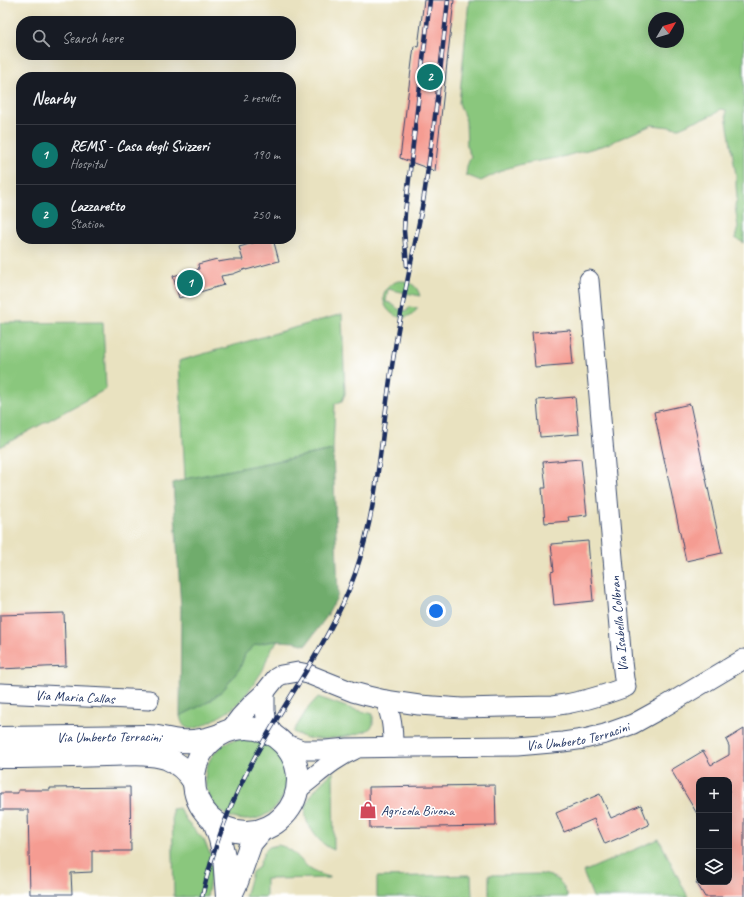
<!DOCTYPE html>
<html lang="en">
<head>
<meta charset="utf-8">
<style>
	:root { --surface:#171b24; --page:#20242c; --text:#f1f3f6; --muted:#9ea1a6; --line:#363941; --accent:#0f766e }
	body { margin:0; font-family:Caveat,sans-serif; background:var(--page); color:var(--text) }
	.controls { position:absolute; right:12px; bottom:12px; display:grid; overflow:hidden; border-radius:8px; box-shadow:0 4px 16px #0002 }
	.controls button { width:36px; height:36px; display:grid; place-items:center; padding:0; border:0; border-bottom:1px solid var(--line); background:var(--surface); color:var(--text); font:20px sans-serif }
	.compass { position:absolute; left:648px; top:12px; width:36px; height:36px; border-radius:50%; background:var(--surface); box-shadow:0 4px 16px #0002; rotate:52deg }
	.you { position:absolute; left:436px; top:611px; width:14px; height:14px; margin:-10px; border:3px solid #fff; border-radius:50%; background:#1a73e8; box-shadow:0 0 0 6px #1a73e833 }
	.badge { display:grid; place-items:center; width:26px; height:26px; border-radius:50%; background:var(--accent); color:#fff; font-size:13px; font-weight:700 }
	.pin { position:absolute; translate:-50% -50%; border:2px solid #fff; box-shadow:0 1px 4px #0006 }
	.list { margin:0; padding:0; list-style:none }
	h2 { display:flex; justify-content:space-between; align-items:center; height:52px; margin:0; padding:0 16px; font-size:17px }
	h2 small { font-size:13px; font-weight:400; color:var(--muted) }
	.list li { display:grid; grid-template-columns:26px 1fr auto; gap:12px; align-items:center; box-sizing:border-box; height:60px; padding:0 16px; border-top:1px solid var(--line) }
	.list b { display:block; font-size:15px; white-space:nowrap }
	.list p { margin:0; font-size:13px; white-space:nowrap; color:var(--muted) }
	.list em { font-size:13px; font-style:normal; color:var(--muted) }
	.icon { flex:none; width:22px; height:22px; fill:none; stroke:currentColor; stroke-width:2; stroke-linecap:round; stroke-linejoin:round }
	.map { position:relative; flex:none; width:744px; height:897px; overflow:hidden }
	.search { position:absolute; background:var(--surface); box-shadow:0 4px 16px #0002; left:16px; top:16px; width:280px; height:44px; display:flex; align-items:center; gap:10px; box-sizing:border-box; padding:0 14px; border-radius:16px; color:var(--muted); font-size:15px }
	.panel { position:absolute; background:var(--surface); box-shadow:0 4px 16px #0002; left:16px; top:72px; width:280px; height:172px; border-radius:16px }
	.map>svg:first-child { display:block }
</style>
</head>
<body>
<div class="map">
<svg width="744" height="897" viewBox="0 0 744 897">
	<rect width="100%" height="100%" fill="#fff"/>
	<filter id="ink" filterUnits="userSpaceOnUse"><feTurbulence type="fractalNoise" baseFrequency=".025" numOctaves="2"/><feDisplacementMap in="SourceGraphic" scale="8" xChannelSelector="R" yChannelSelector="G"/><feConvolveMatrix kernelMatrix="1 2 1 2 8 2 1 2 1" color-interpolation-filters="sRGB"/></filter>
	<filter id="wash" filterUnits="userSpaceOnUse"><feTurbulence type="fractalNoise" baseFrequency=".012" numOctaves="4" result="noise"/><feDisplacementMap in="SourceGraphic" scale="16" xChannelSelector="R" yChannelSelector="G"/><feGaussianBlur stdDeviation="0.9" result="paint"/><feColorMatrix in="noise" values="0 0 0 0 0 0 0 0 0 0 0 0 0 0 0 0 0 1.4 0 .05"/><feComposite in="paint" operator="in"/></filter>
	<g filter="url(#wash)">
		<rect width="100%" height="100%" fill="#e9e2c0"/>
		<path fill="#8ac77d" stroke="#527b6e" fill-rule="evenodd" d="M469 0H744V243L735 238 738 227 735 206 737 199 736 185V175L726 115V110L721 109 716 113 703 119 695 121 679 128 652 125 605 145 562 157 522 164 505 169 481 181 466 175 467 166 471 156 467 148 466 121 459 103ZM654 18H678V42H654Z
			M398 281C409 280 417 285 420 296L388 289 386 302 391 303 398 309 407 311 409 307 418 308C398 336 364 293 398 281Z
			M342 314 345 394 342 401 335 404 333 450 185 479 179 361Z
			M103 322 106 389 0 447V323Z
			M278 641C274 646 270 651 268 656 265 664 264 670 259 676 251 689 241 702 229 711 223 715 216 718 210 722 197 728 184 736 180 716L210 701 224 689 240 668 245 654 255 645 267 642Z
			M318 697 349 708 373 714V725C371 728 367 731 363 732 350 737 321 741 307 738 302 737 298 734 293 732L308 708Z
			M205 779a41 41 0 1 1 82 0a41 41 0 1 1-82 0Z
			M333 772 334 850C326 847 321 842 315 835 312 830 307 824 306 818 302 799 321 783 333 772Z
			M179 808 188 823 204 840 211 856 213 865 207 897H174L172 809Z
			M659 839 688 897H593L583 872Z
			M278 845C294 848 298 859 310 869 316 873 322 875 330 877V878L266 879V897H245L252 872 258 868 264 852 269 847Z
			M542 874C559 877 562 882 568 897H489V875Z
			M471 875 472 897H377V877Z"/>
		<path fill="#6fac6c" stroke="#456e65" d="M333 450 338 595 327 616 306 645 295 642 278 641 267 642 255 645 245 654 240 668 224 689 210 701 180 716 181 608 173 483 185 479Z"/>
		<g id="blocks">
			<path fill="#f59c92" d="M424 0H454L435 171 400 158 414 46 418 47Z
				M267 239H273L279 261 246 270V269L233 274 221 276 224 285 179 298 173 276 199 269 198 264 217 259 218 262 230 260H243L239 247Z
				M570 330 573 364 535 367 532 333Z
				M575 397 579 434 540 437 537 400Z
				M690 404 722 553 686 561 654 412Z
				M581 459 587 515 568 517 569 521 545 523 542 488H546L543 462Z
				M588 541 593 601 554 605 551 572 554 571 551 544Z
				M64 613 66 666 0 669V615Z
				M744 729V897H705L696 882H729V780H699V817L671 770 703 751 711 765 729 755V746L726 740Z
				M495 785 496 826 370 828 369 787Z
				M130 787 131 851H92V872L71 873 72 894H30L28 810H0V793H18V790H50V788Z
				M600 794 611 818 641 805 649 825 605 844 594 819 564 832 556 813Z"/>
		</g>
	</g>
	<g filter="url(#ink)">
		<use href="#blocks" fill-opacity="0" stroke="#3a4a6d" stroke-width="1"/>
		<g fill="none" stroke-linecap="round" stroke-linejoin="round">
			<g stroke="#3a4a6d" stroke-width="21">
				<g id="minor">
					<path d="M265 692V711L267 723 274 735"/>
					<path id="s1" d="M0 693 149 700"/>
					<path d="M385 700C392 718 393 728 393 747"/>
					<path d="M230 730 240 717 253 703 265 692 276 678 281 675 298 672 308 674 353 692 368 696 385 700 419 705 462 708 552 706C578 703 602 696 626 687L624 679 622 662 589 280"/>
					<path id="s2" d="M283 743 302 750H326L348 748 415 747 517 746 563 742 584 739 605 734 633 724 662 708 744 659"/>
					<path d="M298 789C316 776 332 759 354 750"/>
				</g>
			</g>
			<g stroke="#3a4a6d" stroke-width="24">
				<g id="major">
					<circle cx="246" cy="780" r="52"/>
					<path id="s3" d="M0 738 148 736C157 736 164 739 173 740 188 743 202 741 217 736"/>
					<path d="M0 757C35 757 70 756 105 755 125 755 147 752 166 758 178 763 187 771 194 782"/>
					<path d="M214 821 219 835 224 856 227 897"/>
					<path d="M230 897 237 882 251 843 262 830"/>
				</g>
			</g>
			<use href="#minor" stroke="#fff" stroke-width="19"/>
			<use href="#major" stroke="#fff" stroke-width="22"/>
			<g stroke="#1b2f5e" stroke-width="4.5">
				<path id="rail" d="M407 266 404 231 405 213 430 0
					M202 897C214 843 235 791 262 744 294 688 333 635 355 574 379 505 381 431 393 360 401 307 413 255 423 202 428 171 432 139 436 108 440 72 444 36 448 0"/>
			</g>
			<use href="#rail" stroke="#fff" stroke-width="3" stroke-dasharray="9" stroke-linecap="butt"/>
		</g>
	</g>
	<defs>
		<g id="shop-bare" transform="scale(1.38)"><path d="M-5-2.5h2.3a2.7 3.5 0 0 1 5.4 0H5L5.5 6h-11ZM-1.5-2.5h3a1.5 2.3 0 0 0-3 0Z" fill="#d1495b" stroke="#fff" stroke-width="2.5" paint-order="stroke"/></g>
	</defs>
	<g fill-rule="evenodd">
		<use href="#shop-bare" x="368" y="810"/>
	</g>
	<g text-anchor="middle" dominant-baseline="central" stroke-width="3" stroke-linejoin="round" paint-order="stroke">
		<g font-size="14" fill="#1b2f5e" stroke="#fff">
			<text transform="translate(619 624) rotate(-95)">Via Isabella Colbran</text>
			<text stroke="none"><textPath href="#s1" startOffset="75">Via Maria Callas</textPath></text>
			<text stroke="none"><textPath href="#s2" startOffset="297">Via Umberto Terracini</textPath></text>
			<text stroke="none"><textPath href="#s3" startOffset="109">Via Umberto Terracini</textPath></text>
		</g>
		<g font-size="14" fill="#1b2f5e" stroke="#fff" text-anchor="start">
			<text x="381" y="810">Agricola Bivona</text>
		</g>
	</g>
</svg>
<div class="controls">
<button>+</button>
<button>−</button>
<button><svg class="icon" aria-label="layers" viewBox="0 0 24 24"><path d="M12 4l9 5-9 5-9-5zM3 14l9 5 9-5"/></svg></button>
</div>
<svg class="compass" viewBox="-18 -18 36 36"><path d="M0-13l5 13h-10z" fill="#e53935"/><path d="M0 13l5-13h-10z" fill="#9ea1a6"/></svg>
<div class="you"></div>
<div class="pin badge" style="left:190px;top:283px">1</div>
<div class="pin badge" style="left:430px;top:77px">2</div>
<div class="search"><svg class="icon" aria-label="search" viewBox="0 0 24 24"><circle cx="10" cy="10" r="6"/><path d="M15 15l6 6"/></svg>Search here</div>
<section class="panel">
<h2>Nearby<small>2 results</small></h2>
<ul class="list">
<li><span class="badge">1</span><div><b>REMS - Casa degli Svizzeri</b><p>Hospital</p></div><em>190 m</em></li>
<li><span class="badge">2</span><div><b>Lazzaretto</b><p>Station</p></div><em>250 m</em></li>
</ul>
</section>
</div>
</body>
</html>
